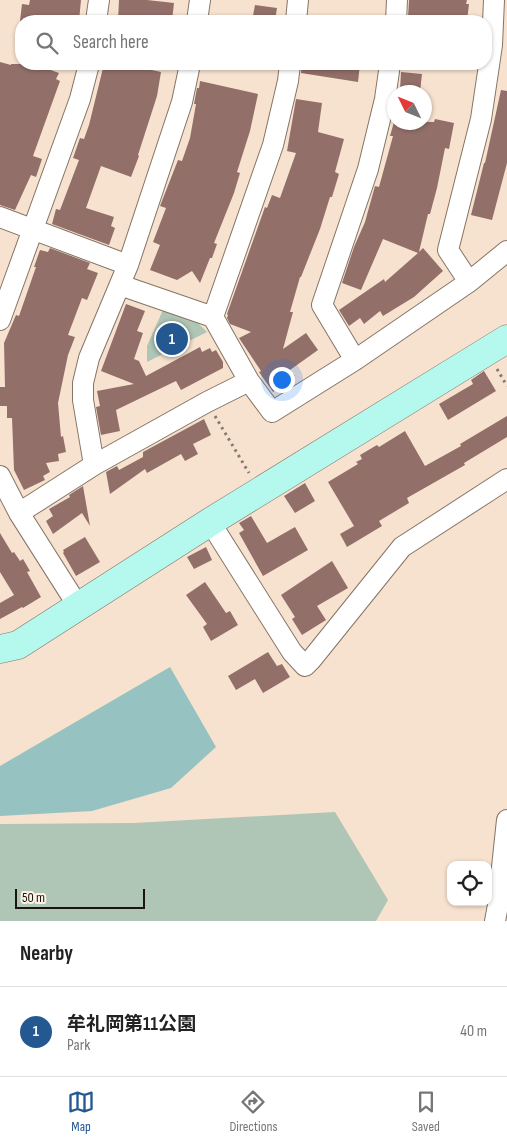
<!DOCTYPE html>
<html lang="en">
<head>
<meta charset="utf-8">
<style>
	:root { --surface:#fff; --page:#f2f2f2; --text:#222; --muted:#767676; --line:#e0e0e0; --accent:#235890 }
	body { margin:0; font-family:"Sofia Sans Condensed","Noto Sans JP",sans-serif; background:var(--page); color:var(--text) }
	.controls { position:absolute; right:15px; bottom:15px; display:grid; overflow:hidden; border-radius:10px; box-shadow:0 1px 4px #0004 }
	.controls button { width:45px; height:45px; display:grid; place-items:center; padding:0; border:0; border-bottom:1px solid var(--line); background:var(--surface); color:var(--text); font:25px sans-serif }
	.compass { position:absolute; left:387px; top:85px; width:45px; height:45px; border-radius:50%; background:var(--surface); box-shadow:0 1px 4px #0004; rotate:313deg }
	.scale { position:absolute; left:15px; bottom:12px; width:130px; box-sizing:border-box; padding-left:5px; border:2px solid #1c150f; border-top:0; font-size:14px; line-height:18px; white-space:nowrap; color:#1c150f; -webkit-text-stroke:4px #fef1e6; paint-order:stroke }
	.you { position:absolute; left:281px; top:379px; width:18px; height:18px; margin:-12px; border:4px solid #fff; border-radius:50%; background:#1a73e8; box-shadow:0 0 0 8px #1a73e833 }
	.badge { display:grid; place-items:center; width:32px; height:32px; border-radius:50%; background:var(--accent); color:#fff; font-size:16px; font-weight:700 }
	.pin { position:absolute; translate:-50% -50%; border:2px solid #fff; box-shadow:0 1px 5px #0006 }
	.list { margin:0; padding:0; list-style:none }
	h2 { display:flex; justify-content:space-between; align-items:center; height:65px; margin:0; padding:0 20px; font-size:21px }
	h2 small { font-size:16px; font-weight:400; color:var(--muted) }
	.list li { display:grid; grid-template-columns:32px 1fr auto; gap:15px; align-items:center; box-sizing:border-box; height:90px; padding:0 20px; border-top:1px solid var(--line) }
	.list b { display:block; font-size:19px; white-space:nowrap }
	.list p { margin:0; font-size:16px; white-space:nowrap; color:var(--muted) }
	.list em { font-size:16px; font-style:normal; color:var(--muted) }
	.icon { flex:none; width:28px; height:28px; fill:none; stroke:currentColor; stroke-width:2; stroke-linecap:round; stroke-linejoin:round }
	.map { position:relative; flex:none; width:507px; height:921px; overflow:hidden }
	.search { position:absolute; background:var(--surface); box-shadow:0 1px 4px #0004; left:15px; right:15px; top:15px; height:55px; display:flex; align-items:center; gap:12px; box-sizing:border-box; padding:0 18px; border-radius:20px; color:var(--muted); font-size:19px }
	.sheet { height:155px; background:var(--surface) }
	nav { display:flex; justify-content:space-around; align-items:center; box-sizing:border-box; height:70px; border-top:1px solid var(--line); background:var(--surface); font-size:14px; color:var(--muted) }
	nav a { display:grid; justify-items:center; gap:2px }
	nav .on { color:var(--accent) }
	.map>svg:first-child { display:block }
</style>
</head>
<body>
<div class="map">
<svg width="507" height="921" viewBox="0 0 507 921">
	<rect width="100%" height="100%" fill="#f7e2d0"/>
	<path fill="#afc5b5" d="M163 310 198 323 207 332 147 362V346Z
		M335 812 388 900 376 921H0V824L134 823Z"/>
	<path fill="#96c2c2" d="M170 667 216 747 171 788 92 811 0 816V766Z"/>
	<path fill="#926f69" d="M30 0H81L79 21 44 18V21H20L22 4 29 5Z
		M119 0H147L174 3 172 21H118Z
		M409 0H467L466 4H469L467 21H454V19L408 17Z
		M255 5 277 8 275 21H252Z
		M0 62 11 65V64H34L59 73 56 79 60 81 33 156 42 159 36 177 31 175 15 210 0 205Z
		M104 64H148L147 69 161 72 157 96 138 155 139 156 131 177 101 166 86 208 114 217 111 226 115 228 109 245 52 224 56 209 60 210 79 160 73 158 80 138 84 139 89 125Z
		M302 64H360L358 82 301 73Z
		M401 72 422 74 420 92H401L402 90H400Z
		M200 81 258 94 250 131 237 172 240 173 234 193 214 243 217 244 212 258H210L200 283 192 271 177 280 150 270 160 245 153 242 166 208 160 206 178 160 182 161 190 138 196 104H194L197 88H199Z
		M501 90 507 91V163L492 220 471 215 484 163H485Z
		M296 99 322 103 318 132 344 139 335 172 339 174 332 197H330L320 229 301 277H300L290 312H293L283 349 306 333 318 350 290 370 295 376 273 392 259 372 261 371 239 338 251 332 230 324 227 318 228 315 227 314 265 207 267 208 272 195 280 198 296 153 287 151Z
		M435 119 454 123 449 149 445 148 437 188 430 214H428L419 252 423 248 443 271 414 297 383 316 380 311 364 324 360 318 349 326 339 310 384 279 385 282 418 253 383 239 361 290 342 283 354 247 365 222 375 186 379 187 393 136H390L394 122H434Z
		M50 248 90 263 87 269 98 273 87 300 82 298 68 335 75 337 68 355 58 403 61 437 63 436 66 452 58 454 59 461 46 463 50 472 43 476 45 480 24 490 14 470 12 418H7V406H0V387H5L4 343 16 315 19 316 36 267H34L40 250 48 252Z
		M126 304 145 311 137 331 143 333 134 359 139 361 146 376 200 347 202 352 210 348 212 352 216 350 223 362V368L181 390 176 381 116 410 120 431 101 435 96 407 100 406 97 391 134 384 101 371Z
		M484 371 496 391 448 420 439 404 473 384 471 380Z
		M507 416V437L464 463 465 465 407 498 409 503 379 521 382 526 347 547 340 534 354 526 328 482 358 464 356 462 362 459 360 455 377 445 379 447 405 431 425 466 461 446 460 444Z
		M204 419 211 435 193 444 198 454 185 461 181 454 147 473 145 469 110 494 106 472 117 466 119 470 143 457V452Z
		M305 483 315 501 295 513 284 496Z
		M83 486 90 526 82 513 53 534 46 521 53 516 49 509 70 497 69 495Z
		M251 516 267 543 295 527 308 550 263 576 239 533 244 530 239 523Z
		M0 533 12 553 14 552 20 561 23 559 30 571 27 572 41 597 23 608 22 607 0 619V603L14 595 0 572Z
		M85 537 100 562 76 576 63 553 64 552 63 550Z
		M206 547 212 560 194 569 187 557Z
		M332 561 348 588 317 606 326 620 302 635 292 619 295 617 281 595Z
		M205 582 226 613 230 611 238 625 211 641 203 627 207 624 186 595Z
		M268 652 277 666 282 664 290 677 263 693 255 679 236 690 228 676Z"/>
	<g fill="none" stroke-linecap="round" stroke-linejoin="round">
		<g stroke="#867464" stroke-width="22">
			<path id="street" d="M96 21 99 0
				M197 21 200 0
				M296 21 298 0
				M396 21 397 0
				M290 64 288 81 273 145 213 317 249 381 272 412 355 360 469 282 507 251
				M0 217 128 265
				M469 282 448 250 481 119 492 45 494 0
				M120 285 213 317
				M0 320 80 99 89 64
				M355 360 322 305 368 169 385 99 390 64
				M94 465 83 400V383L89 358 128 265 182 102 190 64
				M0 476 19 513 94 465 207 402 249 381
				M19 513 78 606
				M210 522 292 652 305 666 311 660 402 547 507 479
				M495 921 498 905 507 820"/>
		</g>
		<g stroke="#867464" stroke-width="29">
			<path id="secondary" d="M0 649 18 645 210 522 507 339"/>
		</g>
		<path stroke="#877a6e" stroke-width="3" stroke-dasharray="2.5 4" stroke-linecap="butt" d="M497 369 507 386
			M215 416 249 473"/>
		<use href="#street" stroke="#fff" stroke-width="20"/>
		<use href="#secondary" stroke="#b5f8ed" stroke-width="28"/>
	</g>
</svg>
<div class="controls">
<button><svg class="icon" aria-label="locate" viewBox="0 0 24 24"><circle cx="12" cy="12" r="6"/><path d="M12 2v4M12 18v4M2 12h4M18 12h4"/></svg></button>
</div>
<svg class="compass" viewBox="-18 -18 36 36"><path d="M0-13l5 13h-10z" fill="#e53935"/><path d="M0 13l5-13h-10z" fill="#767676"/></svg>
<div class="scale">50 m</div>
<div class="you"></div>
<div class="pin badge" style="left:172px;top:339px">1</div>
<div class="search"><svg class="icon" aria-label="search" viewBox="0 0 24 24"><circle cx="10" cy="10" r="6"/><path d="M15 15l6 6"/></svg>Search here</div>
</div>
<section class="sheet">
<h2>Nearby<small></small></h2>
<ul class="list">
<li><span class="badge">1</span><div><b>牟礼岡第11公園</b><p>Park</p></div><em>40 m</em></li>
</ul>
</section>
<nav>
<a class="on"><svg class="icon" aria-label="map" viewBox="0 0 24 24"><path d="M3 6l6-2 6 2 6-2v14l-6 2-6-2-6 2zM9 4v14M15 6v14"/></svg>Map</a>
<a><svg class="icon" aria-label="directions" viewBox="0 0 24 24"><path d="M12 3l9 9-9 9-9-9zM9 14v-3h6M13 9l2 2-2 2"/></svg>Directions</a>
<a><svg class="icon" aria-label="saved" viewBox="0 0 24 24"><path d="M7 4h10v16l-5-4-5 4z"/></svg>Saved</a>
</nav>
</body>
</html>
